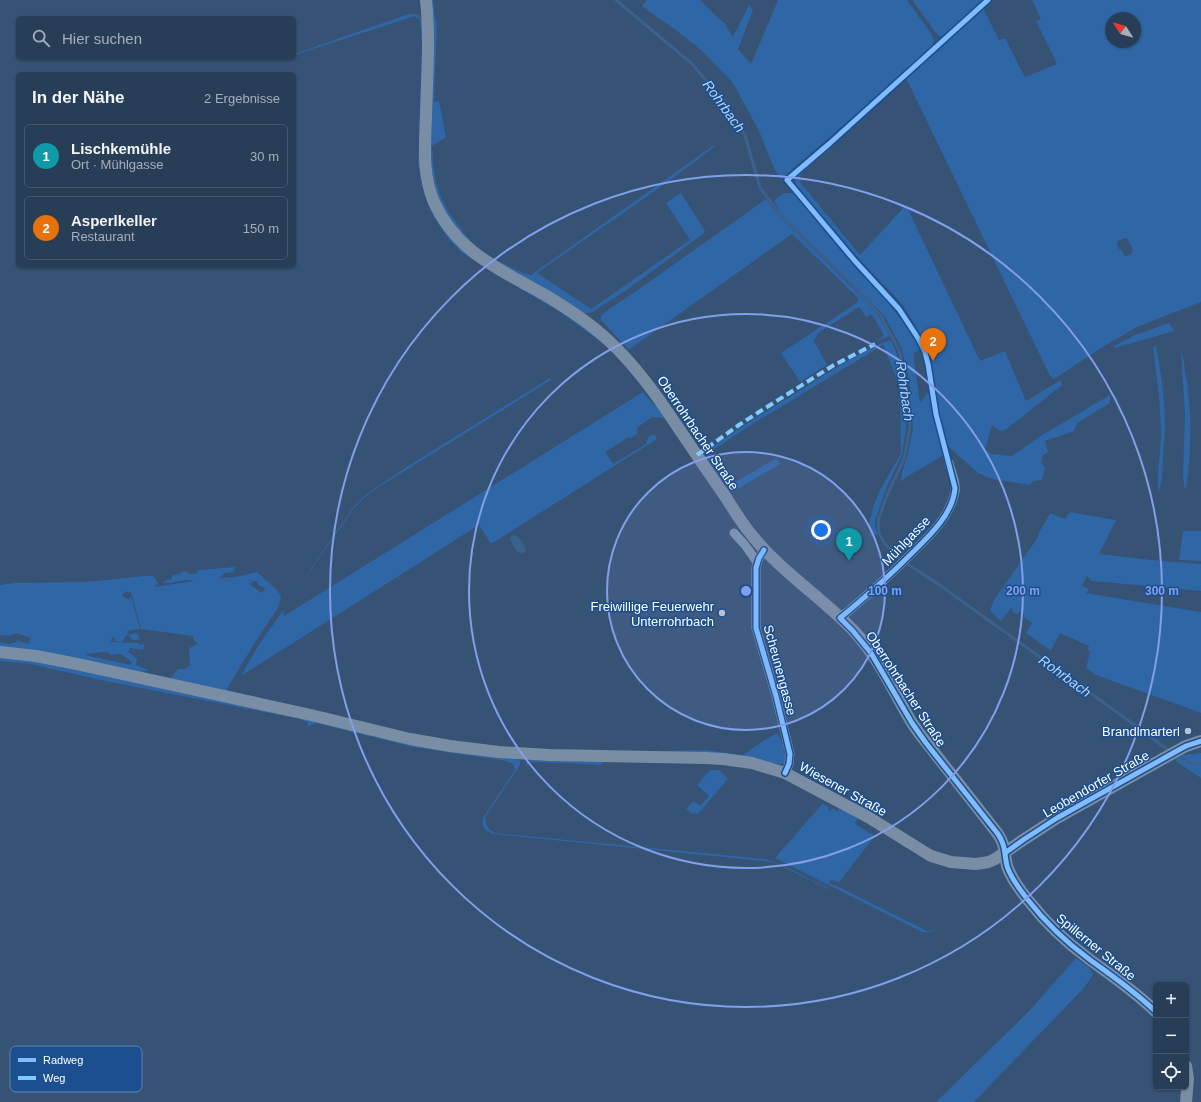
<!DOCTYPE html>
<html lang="de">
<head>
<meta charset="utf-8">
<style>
	:root { --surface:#283e57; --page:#30455d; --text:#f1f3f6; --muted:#a5aeba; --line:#44576d; --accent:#b9c2ce }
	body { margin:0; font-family:Helvetica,sans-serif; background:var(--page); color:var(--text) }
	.controls { position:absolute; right:12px; bottom:12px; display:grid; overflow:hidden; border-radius:6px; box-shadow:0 1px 3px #0004 }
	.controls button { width:36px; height:36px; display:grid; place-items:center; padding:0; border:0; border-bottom:1px solid var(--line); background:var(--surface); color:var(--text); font:20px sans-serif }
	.compass { position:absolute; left:1105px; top:12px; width:36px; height:36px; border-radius:50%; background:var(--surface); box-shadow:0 1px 3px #0004; rotate:306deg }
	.you { position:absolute; left:821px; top:530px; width:14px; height:14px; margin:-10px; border:3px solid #fff; border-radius:50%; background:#1a73e8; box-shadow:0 0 0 6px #1a73e833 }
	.badge { display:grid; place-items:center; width:26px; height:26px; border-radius:50%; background:var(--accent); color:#fff; font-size:13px; font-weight:700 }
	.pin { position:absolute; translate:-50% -33px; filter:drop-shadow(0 1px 2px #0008) }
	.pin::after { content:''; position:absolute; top:21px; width:14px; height:12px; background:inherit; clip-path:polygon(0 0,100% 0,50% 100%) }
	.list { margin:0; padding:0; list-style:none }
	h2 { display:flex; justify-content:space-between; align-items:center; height:52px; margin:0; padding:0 16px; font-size:17px }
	h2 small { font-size:13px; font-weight:400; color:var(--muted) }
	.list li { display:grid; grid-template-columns:26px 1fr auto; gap:12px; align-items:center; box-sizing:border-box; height:64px; margin:0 8px 8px; padding:0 8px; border:1px solid var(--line); border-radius:6px }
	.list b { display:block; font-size:15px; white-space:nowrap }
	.list p { margin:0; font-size:13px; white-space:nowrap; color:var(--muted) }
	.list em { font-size:13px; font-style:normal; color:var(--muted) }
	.icon { flex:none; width:22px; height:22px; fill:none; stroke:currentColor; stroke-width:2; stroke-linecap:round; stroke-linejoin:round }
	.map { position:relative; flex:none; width:1201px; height:1102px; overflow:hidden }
	.search { position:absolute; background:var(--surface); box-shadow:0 1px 3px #0004; left:16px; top:16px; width:280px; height:44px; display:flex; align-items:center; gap:10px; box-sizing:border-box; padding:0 14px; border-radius:6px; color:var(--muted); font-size:15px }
	.panel { position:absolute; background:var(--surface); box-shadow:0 1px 3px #0004; left:16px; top:72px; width:280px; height:196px; border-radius:6px }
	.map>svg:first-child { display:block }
</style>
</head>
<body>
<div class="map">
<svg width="1201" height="1102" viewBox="0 0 1201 1102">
	<rect width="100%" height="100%" fill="#365274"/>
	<path fill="#2f66a5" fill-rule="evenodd" d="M431 0H433L435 17 436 19 437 23 434 102 439 101 446 137 432 146C434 181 437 198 459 226 464 233 469 240 475 245 488 257 507 265 523 273L531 275 714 145 715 146C658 191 596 231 537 273L591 309 690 240 666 203 681 193 705 231 703 234 625 291 594 311 588 313H583L563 299 496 263 482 254 451 222 435 193 430 165Z
		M647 0H700L725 24 733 37 749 5 753 10 738 49 751 64 778 0H907L932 35 934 40 932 47 877 96 781 179 774 168 759 131 733 83 702 51 676 30 657 17 642 6Z
		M912 0H983L942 37 939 36 936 33Z
		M1032 0H1201V302L1137 327 1101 348 1054 379 1050 376 906 78 983 8 999 40 1005 38 1025 77 1057 64 1036 21 1041 19ZM1111 18H1135V42H1111ZM1124 238 1128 239 1129 244 1131 246 1133 251 1131 254 1125 256 1121 250 1119 249 1117 244V242Z
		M409 14 418 15 423 21 422 115 439 220 604 341 601 342 560 312 502 278 461 252 448 238 434 217 427 202 418 165 422 42 420 19 414 16 412 17 294 55V54Z
		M863 115 802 173 799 177 800 182 860 255 906 205 980 361 1005 351 1026 401 1061 380 1062 385 1021 418 1002 432 992 425 985 449 991 454 1012 456 1042 435 1110 395V403L1077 423 1074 431 1045 441 1048 452 1042 456 1041 463 1045 467 1042 480 1033 481 1030 485 992 479 978 473 949 447 946 440 938 410 927 353 919 332 903 305 860 260 796 185 795 178 797 174Z
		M784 193H790L795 195 858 271 882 295 904 323 908 324 917 339 921 350 913 353 920 403 927 394H931L944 455 906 477 901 482 902 472 907 458 913 428 910 402V386L902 349 885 317 841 272 782 215 774 201 779 196Z
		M766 199 780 216 866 301 880 318 890 336 877 341V340L884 336 875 319 871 314 866 317 859 307 818 333 814 341 827 365 800 382 781 353 858 302V298L792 234 630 349 627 348 601 320V316L606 311 632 294Z
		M1169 323 1174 331 1115 348 1114 346 1130 338 1132 336Z
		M891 340 896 351 906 386V427L902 455 887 486 875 521V526L878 535 870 536 869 524 873 508 880 490 901 453 900 387 883 345 746 428 710 452 721 472 720 473 707 451C743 425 780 403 818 379 839 366 868 347 891 340Z
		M1154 346 1156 347C1161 373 1165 400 1165 426 1165 437 1163 449 1163 460 1162 471 1163 482 1158 493 1157 474 1160 456 1161 437 1161 407 1157 378 1153 348Z
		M1181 349C1183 355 1184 363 1185 370 1192 409 1192 449 1186 488L1184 487 1183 472 1185 415Z
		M550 378 551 379 549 381 503 410 374 490 363 499 354 508 285 607 342 523 356 504 368 493 408 466Z
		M643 392 655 406 657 405 664 415V418L652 417 638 427 637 429V434L631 438 629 437 605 452 613 464 646 444 648 437 654 434 657 439 491 544 479 525 241 676 258 646 284 609 283 614 284 616Z
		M777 458 780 464 732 492 728 486Z
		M1070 512 1116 520 1099 554 1152 560 1201 564V591L1092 581 1087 576 1082 586 1089 589 1086 593 1091 594 1201 612V713L1096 675 1086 668 1090 652 1087 650 1089 646 1060 633 1051 651 1026 633 1032 623 1023 617 1024 614 1020 612 1018 614H1016L1013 612V609L1011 608 1001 621 990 610 994 600 1036 540 1040 531 1050 513 1065 519Z
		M1183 531H1201V561L1179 560Z
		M235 567 234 572 224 573 220 578 236 577 257 572 278 591 281 597 278 608 257 639 225 692 170 679 178 669H185L190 665 189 648 198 644 194 641 193 636 141 629 131 592 130 593 125 591 122 596 129 599 131 596 140 629 127 631 129 635 136 633 138 635 140 639 137 640H132L130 637 128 635 125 637 122 642 115 641 114 637H112L111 642 139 643 140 645 145 643 143 650 130 648 128 652 137 658 136 665 149 670 141 672 0 647V642L9 644 16 642 17 640 28 644 31 638 16 633 10 636 0 635V585L14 583 86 582 144 576H153L158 583 154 587 194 581C184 578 174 584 163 583L166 580H171L172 575 181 574 180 572 187 571 188 574H196L198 570ZM253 581H257L259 586H261L265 589 261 593 250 584ZM104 652H107L111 655 121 654 132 662 131 665 89 656 85 654Z
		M0 657 36 661 516 759 520 761V765L486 816C484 824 488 829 495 833L764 859 772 861 786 867 863 906 775 863 765 861 502 835C492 834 480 831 483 818L515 770C514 764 512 763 507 761L413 747 316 723 307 727 308 723 300 719 110 682 30 664 0 661Z
		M777 733C783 740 784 751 786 760L783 764H775L662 751 705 750 743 755 760 743Z
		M1201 753V778L1177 762 1176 759 1184 755Z
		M531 760 602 762 603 763 600 765 563 763 532 762 524 767 528 762Z
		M710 770H719L728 779 697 815 694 813 692 814 686 809 694 801 700 806 709 796 697 785Z
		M823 803 828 807V809L830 811 832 808 837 811 839 809 858 817 855 824 875 836 839 882 830 880 829 883 839 887 927 931H931L937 927C933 932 929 933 922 932L775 858Z
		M1076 958 1089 968 1093 974 1089 981 1081 991 974 1102H936L1030 1010Z"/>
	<path fill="#3b618d" d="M515 535C520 537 525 545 526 550L524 553C516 554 514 546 510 540L511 536Z"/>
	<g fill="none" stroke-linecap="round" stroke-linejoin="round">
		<path stroke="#3b618d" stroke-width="3" d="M616 0 691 63 724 101 745 135 760 188 781 215 853 285 881 316 899 350 907 386 910 427 904 459 887 495 878 521 879 533 885 544 900 559 938 584 1132 723 1169 751
			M1175 755C1183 761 1191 764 1201 763"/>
		<path stroke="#7d92a8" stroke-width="9" d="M734 533 745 545 757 562
			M764 550 759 558 756 568V628L776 696 790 754 789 764 785 773
			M840 618C863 599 886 579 907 558 925 540 949 520 955 492 957 483 951 472 949 463"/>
		<path stroke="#798da4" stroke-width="12" d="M426 0C430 38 427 77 426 116 425 145 422 175 434 202 457 253 500 269 545 295 567 308 590 323 609 341 635 365 656 394 675 423 692 448 708 472 725 496 733 509 741 522 751 534 780 571 820 596 852 629 878 656 893 691 912 723L919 733 998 834C1006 846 1004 853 1007 866 1011 878 1020 890 1028 900 1045 922 1066 942 1089 959 1112 976 1136 992 1156 1012
			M0 652 36 656 77 664 311 715 410 739 450 746 499 752 549 755 705 758 723 759 752 763 785 773 868 817 931 856 951 862 976 864 989 862 995 859 1023 840 1057 818 1175 752 1186 746 1201 741
			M1186 1066 1188 1079 1186 1102"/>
		<path stroke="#80caff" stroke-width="4" stroke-dasharray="8 4" stroke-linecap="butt" d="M697 455 739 425 759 412 834 365 875 344"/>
		<g stroke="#1b4f8f" stroke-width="8">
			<path id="cycleway" d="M988 0 829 144 787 180 855 261 899 309 918 338 925 352 928 364 936 414 955 488C953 516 926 539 907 558 886 579 863 599 840 618L853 631 871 653 912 723 926 743 998 834C1006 846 1004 853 1007 866 1011 878 1020 890 1028 900 1045 922 1066 942 1089 959 1112 976 1136 992 1156 1012
				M764 550 759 558 756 568V628L776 696 790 754 789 764 785 773
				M1005 853 1023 840 1057 818 1175 752 1186 746 1201 741"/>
		</g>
		<use href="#cycleway" stroke="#80bcff" stroke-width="5"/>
	</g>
	<circle cx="746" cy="591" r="139" fill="#839eea" fill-opacity=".12"/>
	<g fill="none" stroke="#839eea" stroke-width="2">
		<circle cx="746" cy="591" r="139"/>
		<circle cx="746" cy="591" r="277"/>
		<circle cx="746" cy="591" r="416"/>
	</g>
	<g fill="#b9c2ce" stroke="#1b4f8f" stroke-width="1.5">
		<circle cx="722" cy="613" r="4"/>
		<circle cx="1188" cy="731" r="4"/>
	</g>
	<g text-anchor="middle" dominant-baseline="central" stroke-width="3" stroke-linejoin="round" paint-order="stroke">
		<g font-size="13" fill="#fff" stroke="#1b4f8f">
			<text transform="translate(698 433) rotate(56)">Oberrohrbacher Straße</text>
			<text transform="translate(906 541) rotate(-46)">Mühlgasse</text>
			<text transform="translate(780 670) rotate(75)">Scheunengasse</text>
			<text transform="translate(906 689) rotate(57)">Oberrohrbacher Straße</text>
			<text transform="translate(1096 784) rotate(-30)">Leobendorfer Straße</text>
			<text transform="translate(843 789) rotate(29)">Wiesener Straße</text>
			<text transform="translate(1096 947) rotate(39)">Spillerner Straße</text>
		</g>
		<g font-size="13" fill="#fff" stroke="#1b4f8f" text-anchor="end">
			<text x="714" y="606">Freiwillige Feuerwehr<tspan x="714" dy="15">Unterrohrbach</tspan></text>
			<text x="1180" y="731">Brandlmarterl</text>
		</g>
		<g font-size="14" font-style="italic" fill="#b5d3f5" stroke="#1b4f8f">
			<text transform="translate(724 106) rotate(54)">Rohrbach</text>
			<text transform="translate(905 391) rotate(82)">Rohrbach</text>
			<text transform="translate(1065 676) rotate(36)">Rohrbach</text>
		</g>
	</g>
	<rect x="10" y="1046" width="132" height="46" rx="6" fill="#1b4f8f" stroke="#5f84b1" stroke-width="1"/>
	<rect x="18" y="1058" width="18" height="4" fill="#80bcff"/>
	<rect x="18" y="1076" width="18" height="4" fill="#80caff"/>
	<g font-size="11" fill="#fff">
		<text x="43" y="1064">Radweg</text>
		<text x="43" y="1082">Weg</text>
	</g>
	<circle cx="746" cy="591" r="6" fill="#839eea" stroke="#1b4f8f" stroke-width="2"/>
	<g font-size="12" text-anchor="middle" font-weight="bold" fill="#839eea" stroke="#1b4f8f" stroke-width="3" stroke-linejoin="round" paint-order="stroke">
		<text x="885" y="595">100 m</text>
		<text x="1023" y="595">200 m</text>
		<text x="1162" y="595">300 m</text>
	</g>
</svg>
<div class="controls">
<button>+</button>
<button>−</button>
<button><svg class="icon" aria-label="locate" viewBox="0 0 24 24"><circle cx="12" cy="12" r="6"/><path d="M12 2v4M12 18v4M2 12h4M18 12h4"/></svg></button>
</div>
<svg class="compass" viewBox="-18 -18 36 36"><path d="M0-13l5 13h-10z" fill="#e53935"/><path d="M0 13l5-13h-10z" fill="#a5aeba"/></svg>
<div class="you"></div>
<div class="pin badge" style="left:849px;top:561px;background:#0f9aa8">1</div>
<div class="pin badge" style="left:933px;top:361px;background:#e8710a">2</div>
<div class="search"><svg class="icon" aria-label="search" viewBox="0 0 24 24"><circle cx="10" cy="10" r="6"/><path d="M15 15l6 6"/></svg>Hier suchen</div>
<section class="panel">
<h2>In der Nähe<small>2 Ergebnisse</small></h2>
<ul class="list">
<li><span class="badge" style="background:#0f9aa8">1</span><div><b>Lischkemühle</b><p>Ort · Mühlgasse</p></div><em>30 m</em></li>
<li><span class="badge" style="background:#e8710a">2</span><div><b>Asperlkeller</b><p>Restaurant</p></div><em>150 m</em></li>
</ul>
</section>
</div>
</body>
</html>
